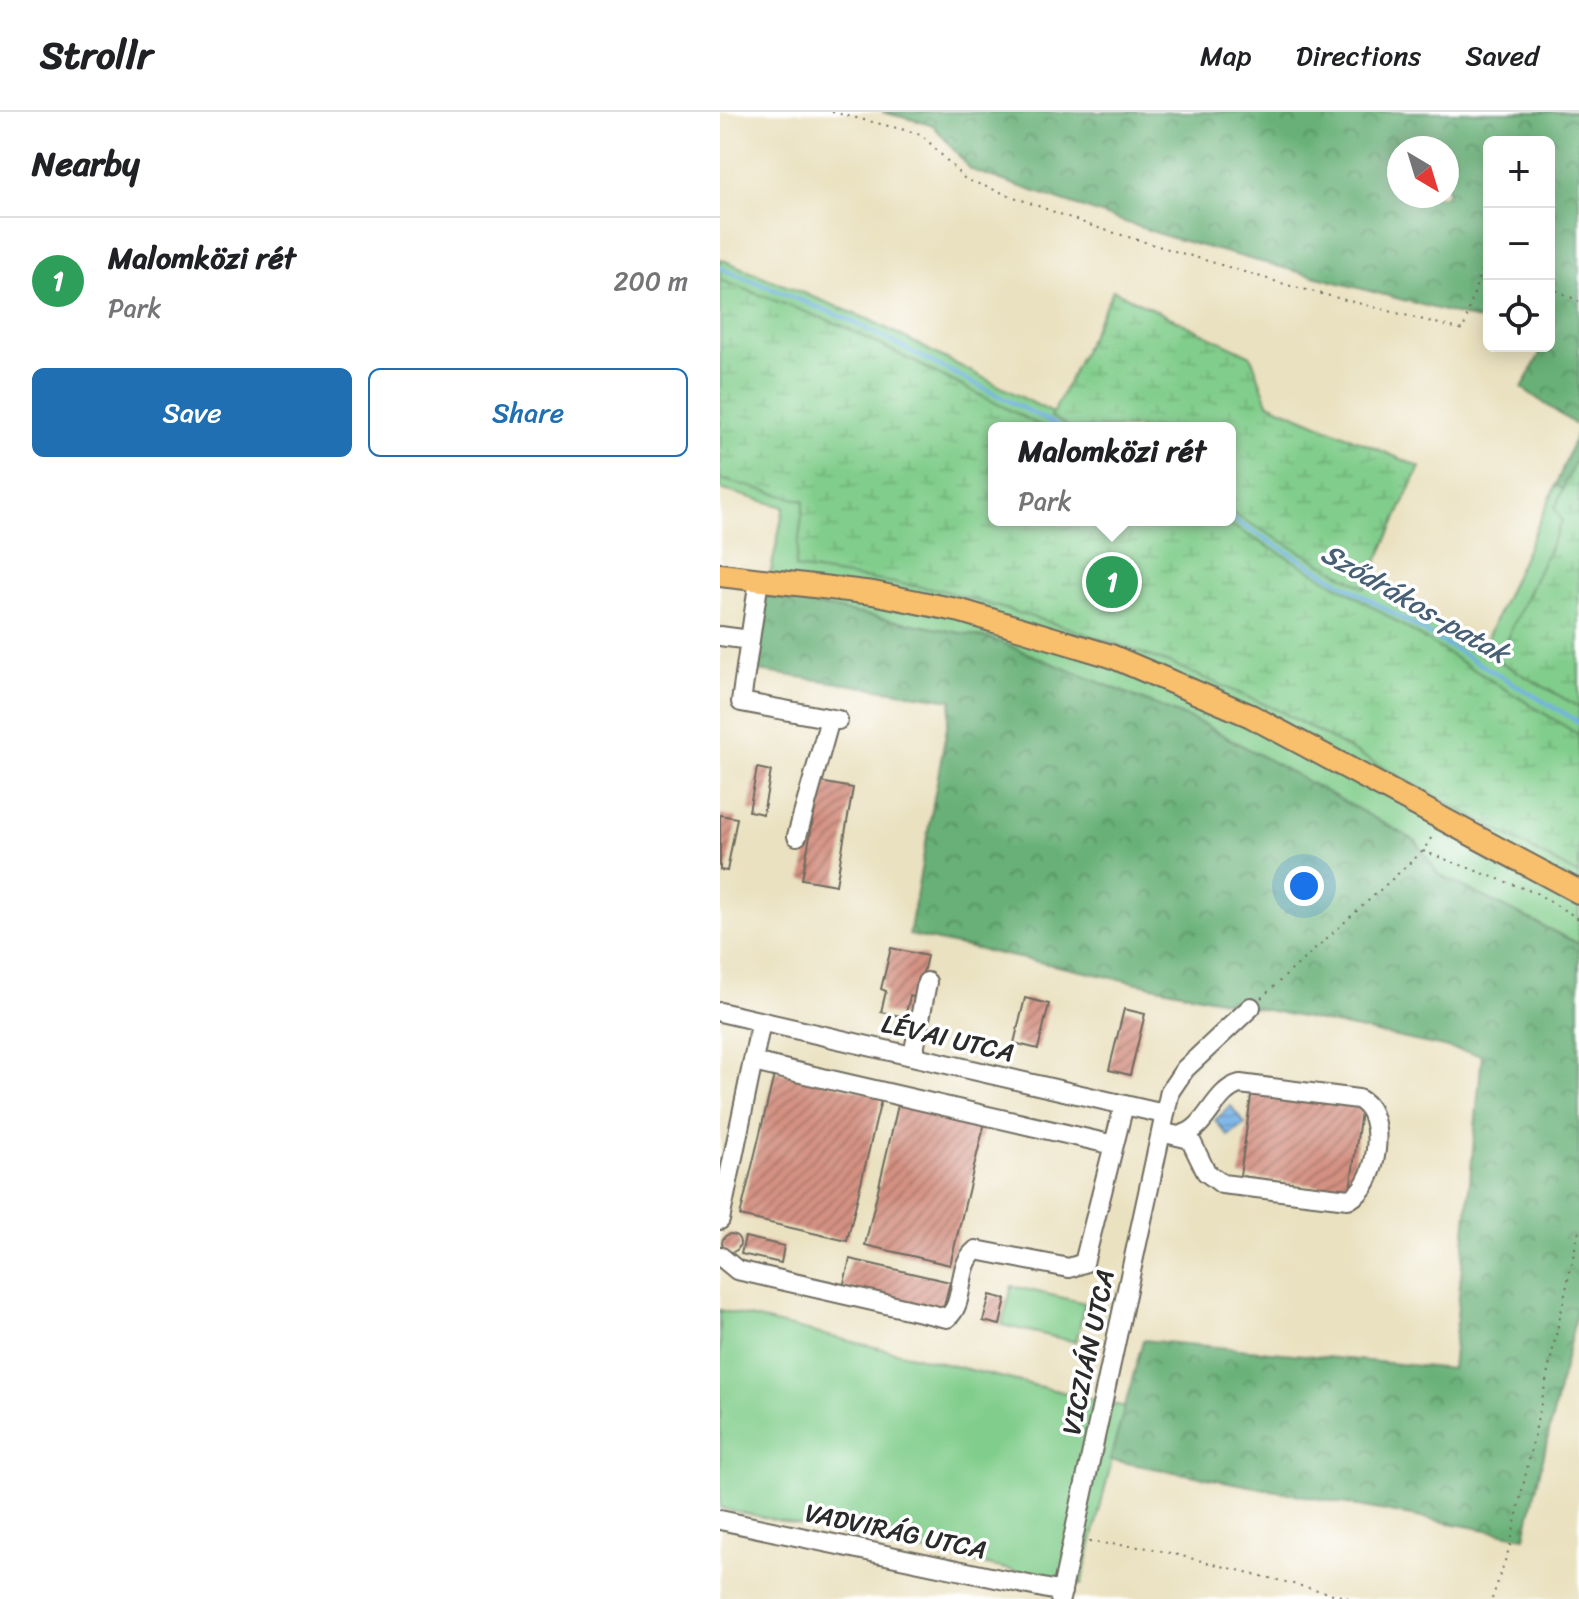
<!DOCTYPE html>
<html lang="en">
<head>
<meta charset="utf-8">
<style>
	:root { --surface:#fff; --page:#f2f2f2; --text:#202124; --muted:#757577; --line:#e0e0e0; --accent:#1f6fb2 }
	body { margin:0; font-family:Sriracha,sans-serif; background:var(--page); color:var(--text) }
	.controls { position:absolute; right:24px; top:24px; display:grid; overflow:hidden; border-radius:12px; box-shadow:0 4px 20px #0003 }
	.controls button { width:72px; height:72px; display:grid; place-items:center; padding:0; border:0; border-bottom:2px solid var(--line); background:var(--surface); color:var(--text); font:40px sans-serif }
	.compass { position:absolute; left:667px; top:24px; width:72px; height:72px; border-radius:50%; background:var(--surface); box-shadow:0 4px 20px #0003; rotate:142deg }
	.you { position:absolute; left:584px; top:774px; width:28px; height:28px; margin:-20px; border:6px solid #fff; border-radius:50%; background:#1a73e8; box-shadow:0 0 0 12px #1a73e833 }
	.badge { display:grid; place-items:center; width:52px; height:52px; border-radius:50%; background:var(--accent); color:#fff; font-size:26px; font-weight:700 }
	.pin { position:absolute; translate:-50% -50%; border:4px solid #fff; box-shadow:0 2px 8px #0006 }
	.popup { position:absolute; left:268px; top:310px; width:248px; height:104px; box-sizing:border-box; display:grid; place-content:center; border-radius:12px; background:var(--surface); filter:drop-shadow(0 2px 6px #0005); font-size:26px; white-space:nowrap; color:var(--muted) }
	.popup b { font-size:30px; color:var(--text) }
	.popup::after { content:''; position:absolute; left:50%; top:100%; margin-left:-16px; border:16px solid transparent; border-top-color:var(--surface) }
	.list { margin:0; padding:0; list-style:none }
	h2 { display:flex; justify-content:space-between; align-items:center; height:104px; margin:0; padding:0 32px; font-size:34px }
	h2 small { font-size:26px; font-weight:400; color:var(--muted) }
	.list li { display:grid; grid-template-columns:52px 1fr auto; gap:24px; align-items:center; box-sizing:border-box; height:128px; padding:0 32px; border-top:2px solid var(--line) }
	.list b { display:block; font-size:30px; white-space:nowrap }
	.list p { margin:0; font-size:26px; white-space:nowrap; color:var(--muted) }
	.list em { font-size:26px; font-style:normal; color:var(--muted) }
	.actions { display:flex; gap:16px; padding:24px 32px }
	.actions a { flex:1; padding:18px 0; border:2px solid var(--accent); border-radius:12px; text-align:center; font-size:28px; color:var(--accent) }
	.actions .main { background:var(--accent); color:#fff }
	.icon { flex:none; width:44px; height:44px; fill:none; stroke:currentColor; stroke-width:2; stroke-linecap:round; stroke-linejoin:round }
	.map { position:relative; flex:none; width:859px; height:1487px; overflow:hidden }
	header { display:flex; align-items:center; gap:48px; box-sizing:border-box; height:112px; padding:0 40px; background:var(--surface); border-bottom:2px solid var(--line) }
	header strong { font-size:38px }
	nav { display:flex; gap:44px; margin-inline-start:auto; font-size:28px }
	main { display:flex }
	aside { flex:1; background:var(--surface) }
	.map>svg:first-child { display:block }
</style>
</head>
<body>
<header>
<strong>Strollr</strong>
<nav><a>Map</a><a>Directions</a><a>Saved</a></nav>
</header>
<main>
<aside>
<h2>Nearby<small></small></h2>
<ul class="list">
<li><span class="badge" style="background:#2e9e5b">1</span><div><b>Malomközi rét</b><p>Park</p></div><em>200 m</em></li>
</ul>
<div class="actions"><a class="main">Save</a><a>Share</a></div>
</aside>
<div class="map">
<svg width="859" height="1487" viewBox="0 0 859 1487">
	<defs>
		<pattern id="forest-crowns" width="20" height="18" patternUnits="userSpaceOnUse" patternTransform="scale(2)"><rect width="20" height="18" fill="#68b077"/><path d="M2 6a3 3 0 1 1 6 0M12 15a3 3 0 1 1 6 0" fill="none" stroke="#568f62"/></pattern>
		<pattern id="wetland-marsh" width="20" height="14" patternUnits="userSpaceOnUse" patternTransform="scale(2)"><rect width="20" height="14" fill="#81cd8b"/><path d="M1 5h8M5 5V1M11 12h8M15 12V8" fill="none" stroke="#70b078"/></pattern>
		<pattern id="water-rules" width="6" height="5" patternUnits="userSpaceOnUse" patternTransform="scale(2)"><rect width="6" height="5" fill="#72b0e5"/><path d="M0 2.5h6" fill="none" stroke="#5e8fba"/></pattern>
		<pattern id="building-hatch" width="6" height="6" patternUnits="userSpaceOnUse" patternTransform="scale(2)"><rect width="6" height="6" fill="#d49182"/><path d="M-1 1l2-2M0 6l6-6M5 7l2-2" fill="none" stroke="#ac776b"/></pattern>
	</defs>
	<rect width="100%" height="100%" fill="#fff"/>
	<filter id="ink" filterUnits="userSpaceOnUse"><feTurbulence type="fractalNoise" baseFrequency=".0125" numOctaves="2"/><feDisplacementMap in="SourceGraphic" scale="16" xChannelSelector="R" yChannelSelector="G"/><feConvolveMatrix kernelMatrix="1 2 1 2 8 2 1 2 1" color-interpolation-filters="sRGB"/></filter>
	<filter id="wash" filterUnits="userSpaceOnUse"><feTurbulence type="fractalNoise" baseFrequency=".006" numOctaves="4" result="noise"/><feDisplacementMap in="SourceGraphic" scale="32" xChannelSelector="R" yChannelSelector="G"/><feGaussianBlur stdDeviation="1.8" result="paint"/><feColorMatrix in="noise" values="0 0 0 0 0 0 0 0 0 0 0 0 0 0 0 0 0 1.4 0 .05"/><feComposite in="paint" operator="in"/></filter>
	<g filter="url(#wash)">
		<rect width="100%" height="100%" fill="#eae1c0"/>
		<path fill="#81cd8b" stroke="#567c5b" stroke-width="2" d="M0 147 150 208 362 316H274V408H510V393L763 535 836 373 859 387V832L718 762 696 729 272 527 46 484 64 395 0 377Z
			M292 1174 365 1191 356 1230 282 1213Z
			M0 1198 405 1295 361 1473 0 1396Z"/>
		<path fill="url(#forest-crowns)" stroke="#4a6e51" stroke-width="2" fill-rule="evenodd" d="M162 0H859V315L802 276 824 234H829V30H769V211L452 126 251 58 213 13ZM679 36H727V84H679Z
			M859 315V387L836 373Z
			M46 484 272 527 483 612 696 729 718 762 859 832V1190L805 1425 390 1348 423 1228 732 1257 762 943 189 823 232 588 32 558Z"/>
		<path fill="url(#wetland-marsh)" stroke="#567c5b" stroke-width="2" d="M0 168 123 214 325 316H274V408H501L627 479 859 623V763L562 600 452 552 349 516 221 478 75 456 84 389 0 367Z
			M393 178 531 244 548 291 700 355 645 476 510 400V316H351L331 305Z
			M859 340V595L777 548 842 409 835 396Z"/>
		<path fill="url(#water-rules)" stroke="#4e6e88" stroke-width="2" d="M511 994 525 1012 508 1024 495 1008Z"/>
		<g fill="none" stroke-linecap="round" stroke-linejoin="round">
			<path stroke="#72b0e5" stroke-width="4" d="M0 156 127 207 342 316
				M510 406 859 610"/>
		</g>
		<g id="blocks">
			<path fill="url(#building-hatch)" d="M37 656 51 659 43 702 29 699Z
				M100 670 133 676 116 773 82 767Z
				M0 703 17 706 7 759 0 758Z
				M171 836 207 844 197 886 190 884 185 905 161 900 166 879 161 877Z
				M305 886 329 892 318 937 294 931Z
				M404 897 425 902 410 963 389 958Z
				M55 959 162 984 127 1129 20 1104Z
				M532 977 642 992 630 1078 520 1064Z
				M179 989 265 1010 230 1153 145 1133Z
				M2 1131a9 9 0 1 1 18 0a9 9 0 1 1-18 0Z
				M25 1125 64 1134 61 1151 21 1142Z
				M130 1147 230 1170 223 1198 123 1175Z
				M270 1183 286 1187 280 1213 263 1209Z"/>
		</g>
	</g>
	<g filter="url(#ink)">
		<use href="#blocks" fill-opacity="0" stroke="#6e6b5f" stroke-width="2"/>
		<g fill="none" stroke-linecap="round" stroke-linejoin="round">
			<g stroke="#6e6b5f" stroke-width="22">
				<path id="minor" d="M0 524 30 528 39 467
					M30 528 21 590 118 608
					M77 724 110 607
					M0 900 444 1002
					M193 944 207 870
					M33 950 394 1033
					M441 1020 470 1027 486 1060 502 1072 628 1087C658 1078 669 1000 638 987L520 972C493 979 488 1017 461 1023
					M0 1108 41 910
					M0 1144 17 1158 227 1206C247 1190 235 1155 256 1138L349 1156 364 1151 404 993
					M0 1408 342 1480
					M340 1487 450 979 465 957 531 895"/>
			</g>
			<g stroke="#6e6b5f" stroke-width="26">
				<path id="major" d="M0 463 153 481 241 499 391 544 531 604 859 780"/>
			</g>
			<path stroke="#6e6b5f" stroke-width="2" stroke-dasharray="2 6" stroke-linecap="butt" d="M112 0 201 22 245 67 375 115 571 174 743 218 761 158 769 159
				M829 175 859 189
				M703 739 816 781 859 807
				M541 886 703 739 713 723
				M369 1430 430 1436 633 1487
				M772 1487 790 1434 859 1118"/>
			<use href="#minor" stroke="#fff" stroke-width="18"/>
			<use href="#major" stroke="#f8bf6c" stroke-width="22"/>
		</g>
	</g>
	<g text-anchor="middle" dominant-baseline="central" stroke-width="7" stroke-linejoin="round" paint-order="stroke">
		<g font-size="26" fill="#2b2b2b" stroke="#fff">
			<text transform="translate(228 926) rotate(13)">LÉVAI UTCA</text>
			<text transform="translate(368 1240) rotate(-78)">VICZIÁN UTCA</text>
			<text transform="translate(176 1419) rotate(12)">VADVIRÁG UTCA</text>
		</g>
		<g font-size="28" font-style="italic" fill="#476075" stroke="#fff">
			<text transform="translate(695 491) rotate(30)">Sződrákos-patak</text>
		</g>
	</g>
</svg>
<div class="controls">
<button>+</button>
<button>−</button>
<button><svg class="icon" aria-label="locate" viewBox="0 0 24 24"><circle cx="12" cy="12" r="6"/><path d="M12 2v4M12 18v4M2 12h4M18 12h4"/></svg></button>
</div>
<svg class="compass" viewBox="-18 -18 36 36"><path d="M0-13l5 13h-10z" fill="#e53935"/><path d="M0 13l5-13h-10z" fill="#757577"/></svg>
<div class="you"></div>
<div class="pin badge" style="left:392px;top:470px;background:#2e9e5b">1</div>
<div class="popup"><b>Malomközi rét</b>Park</div>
</div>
</main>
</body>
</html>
